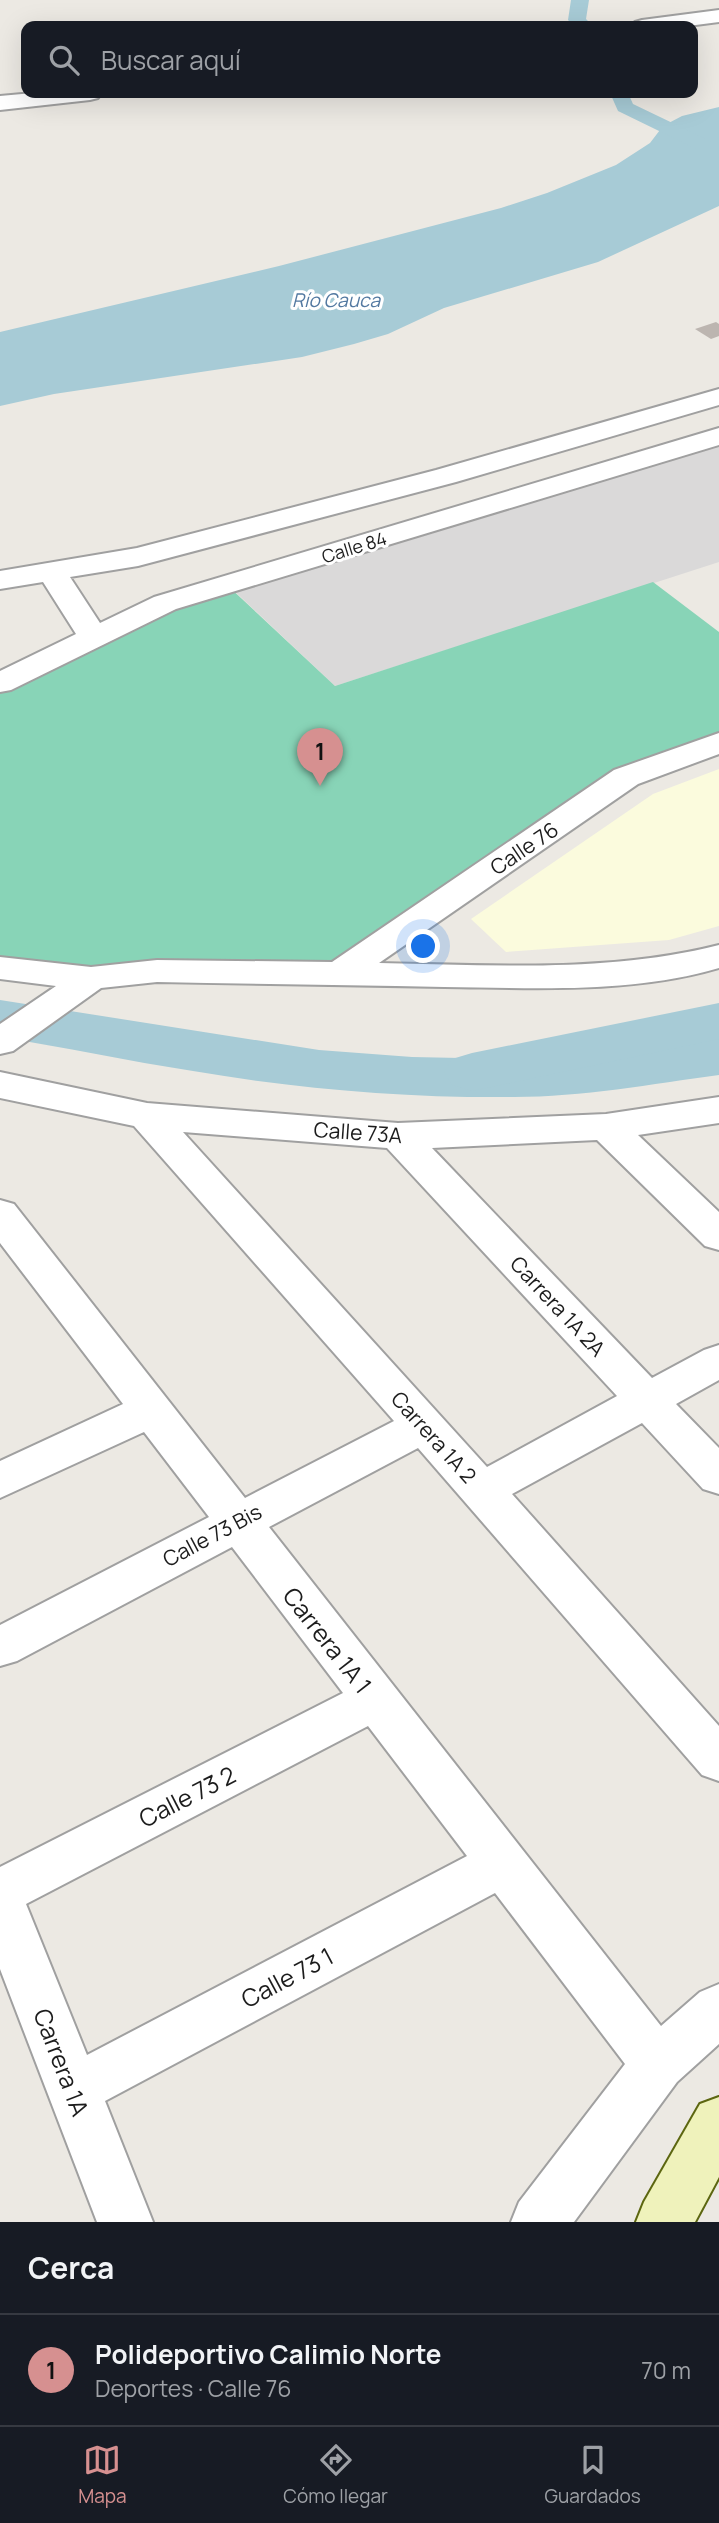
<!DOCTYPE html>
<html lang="es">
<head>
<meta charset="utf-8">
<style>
	:root { --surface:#171b24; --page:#20242c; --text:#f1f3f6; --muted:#9ea1a6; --line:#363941; --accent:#d69090 }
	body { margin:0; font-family:Manrope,sans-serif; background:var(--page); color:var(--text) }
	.you { position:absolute; left:424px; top:947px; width:24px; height:24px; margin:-18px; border:5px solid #fff; border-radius:50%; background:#1a73e8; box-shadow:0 0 0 10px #1a73e833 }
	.badge { display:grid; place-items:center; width:46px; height:46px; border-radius:50%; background:var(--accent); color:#111; font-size:23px; font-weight:700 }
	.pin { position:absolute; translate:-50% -58px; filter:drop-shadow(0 2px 4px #0008) }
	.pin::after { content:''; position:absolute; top:37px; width:24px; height:21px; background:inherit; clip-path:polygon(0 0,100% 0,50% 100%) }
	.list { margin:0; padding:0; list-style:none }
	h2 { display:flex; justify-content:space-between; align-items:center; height:91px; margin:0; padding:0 28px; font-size:30px }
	h2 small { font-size:23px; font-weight:400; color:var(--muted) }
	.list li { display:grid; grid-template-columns:46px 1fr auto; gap:21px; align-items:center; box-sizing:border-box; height:112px; padding:0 28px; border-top:2px solid var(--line) }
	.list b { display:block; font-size:26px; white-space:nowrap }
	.list p { margin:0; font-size:23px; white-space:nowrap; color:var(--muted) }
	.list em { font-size:23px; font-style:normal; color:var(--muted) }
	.icon { flex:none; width:38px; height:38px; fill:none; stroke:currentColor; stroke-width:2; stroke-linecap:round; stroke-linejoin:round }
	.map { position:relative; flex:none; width:719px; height:2222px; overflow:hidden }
	.search { position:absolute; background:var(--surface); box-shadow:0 7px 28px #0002; left:21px; right:21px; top:21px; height:77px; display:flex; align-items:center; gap:18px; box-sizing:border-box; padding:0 24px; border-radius:14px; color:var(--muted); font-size:26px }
	.sheet { height:203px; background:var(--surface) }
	nav { display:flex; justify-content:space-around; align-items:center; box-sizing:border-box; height:98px; border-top:2px solid var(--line); background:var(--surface); font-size:19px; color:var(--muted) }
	nav a { display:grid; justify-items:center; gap:4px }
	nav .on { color:var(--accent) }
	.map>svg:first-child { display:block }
</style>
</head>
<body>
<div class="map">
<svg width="719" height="2222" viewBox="0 0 719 2222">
	<rect width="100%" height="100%" fill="#ece9e3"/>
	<path fill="#dad9d9" d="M719 436V562L335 686 228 585Z"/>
	<path fill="#fbfbdd" d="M719 769V926L669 940 506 952 471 919 653 794Z"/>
	<path fill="#88d4b7" d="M653 582 719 632V743L653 766 339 974 0 968V683L227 585 335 686Z"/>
	<path fill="#a7cbd6" d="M719 107V206L598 262 444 308 388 334 354 344 302 357 54 394 0 406V332L279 266 501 208 547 193 616 165 650 143 663 126 682 116Z
		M0 1000 319 1050 412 1057 511 1059 618 1050 719 1036V1075C652 1084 582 1097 514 1097 407 1098 298 1089 193 1071 128 1061 64 1047 0 1037Z"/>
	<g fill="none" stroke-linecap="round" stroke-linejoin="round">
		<path fill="#a7cbd6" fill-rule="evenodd" d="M571 0H589L586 19 593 26H574L568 20Z
			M610 93H628L633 104 710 141 713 145 710 149H696L618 111Z"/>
		<path fill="#a7cbd6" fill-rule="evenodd" d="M719 1003V1039L472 1091 452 1085 444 1072 452 1059 472 1053Z"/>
	</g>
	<path fill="#bcb5b0" d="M716 322 719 324V336L711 339 695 329Z"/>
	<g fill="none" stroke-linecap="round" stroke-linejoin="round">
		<g stroke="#a0a0a0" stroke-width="4">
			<path id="minor" d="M719 10V22L688 26H632L635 22 642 20Z
				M33 93H101L98 98 90 100 0 110V96Z
				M719 389V405L456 482 138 566 70 577 100 623 154 597 719 428V445L176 609 11 690 0 692V671L76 634 43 582 0 589V571L137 548 436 470Z
				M719 733V754L638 784 379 963C493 965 609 973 719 945V968C631 994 535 988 444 987 348 985 253 984 157 982L101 988 13 1051 0 1054V1024L56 986 0 979V957L91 967 157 960 332 962 614 770Z
				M0 1072 147 1103 398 1123 606 1114 719 1097V1123L638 1135 719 1212V1250L705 1246 597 1140 432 1148 652 1378 704 1350 719 1345V1380L676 1404 719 1448V1494L703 1489 642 1423 512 1494 719 1726V1781L702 1775 418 1448 269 1527 661 2026 700 1992 719 1984V2044L677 2082 574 2222H511L519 2202 625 2064 495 1893 105 2101 153 2222H97L0 1969V1867L343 1693 232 1547 17 1661 0 1666V1625L209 1517 144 1432 0 1498V1461L123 1404 0 1243V1200L14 1204 245 1498 394 1421 134 1126 0 1098ZM183 1132 387 1148 617 1396 487 1467ZM368 1726 467 1856 87 2055 26 1904Z"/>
		</g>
		<g stroke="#5c6610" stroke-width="4">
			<path id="secondary" d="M719 2097V2177L695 2222H636L644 2202 700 2104Z"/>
		</g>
		<use href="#minor" fill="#fff" fill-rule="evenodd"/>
		<use href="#secondary" fill="#eff2bb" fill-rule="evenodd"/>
	</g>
	<g text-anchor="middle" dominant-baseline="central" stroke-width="6" stroke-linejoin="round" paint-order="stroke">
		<g font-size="18" fill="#1c1c1c" stroke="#fff">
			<text transform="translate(354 547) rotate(-17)">Calle 84</text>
		</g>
		<g font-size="19" font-style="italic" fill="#5379a1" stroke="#fff">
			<text x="336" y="300">Río Cauca</text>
		</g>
		<g font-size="21" fill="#1c1c1c" stroke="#fff">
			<text transform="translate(524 848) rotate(-34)">Calle 76</text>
			<text transform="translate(358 1132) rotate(4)">Calle 73A</text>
			<text transform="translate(558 1306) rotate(47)">Carrera 1A 2A</text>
			<text transform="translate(434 1437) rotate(48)">Carrera 1A 2</text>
			<text transform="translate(212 1535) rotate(-28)">Calle 73 Bis</text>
		</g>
		<g font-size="24" fill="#1c1c1c" stroke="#fff">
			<text transform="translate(328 1640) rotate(52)">Carrera 1A 1</text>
			<text transform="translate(187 1796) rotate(-27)">Calle 73 2</text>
			<text transform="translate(287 1977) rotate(-28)">Calle 73 1</text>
			<text transform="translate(62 2062) rotate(69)">Carrera 1A</text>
		</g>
	</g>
</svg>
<div class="you"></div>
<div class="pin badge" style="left:320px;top:786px">1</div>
<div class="search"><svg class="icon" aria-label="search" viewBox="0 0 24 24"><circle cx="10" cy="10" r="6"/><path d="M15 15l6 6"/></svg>Buscar aquí</div>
</div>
<section class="sheet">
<h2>Cerca<small></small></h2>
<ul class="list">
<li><span class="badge">1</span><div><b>Polideportivo Calimio Norte</b><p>Deportes · Calle 76</p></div><em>70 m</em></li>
</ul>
</section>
<nav>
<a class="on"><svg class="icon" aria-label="map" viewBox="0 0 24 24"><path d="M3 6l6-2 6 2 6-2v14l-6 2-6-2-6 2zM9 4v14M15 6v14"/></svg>Mapa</a>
<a><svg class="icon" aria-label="directions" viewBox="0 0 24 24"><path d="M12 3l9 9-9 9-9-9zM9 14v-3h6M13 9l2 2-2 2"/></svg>Cómo llegar</a>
<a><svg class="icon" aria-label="saved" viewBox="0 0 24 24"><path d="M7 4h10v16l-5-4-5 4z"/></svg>Guardados</a>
</nav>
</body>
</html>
